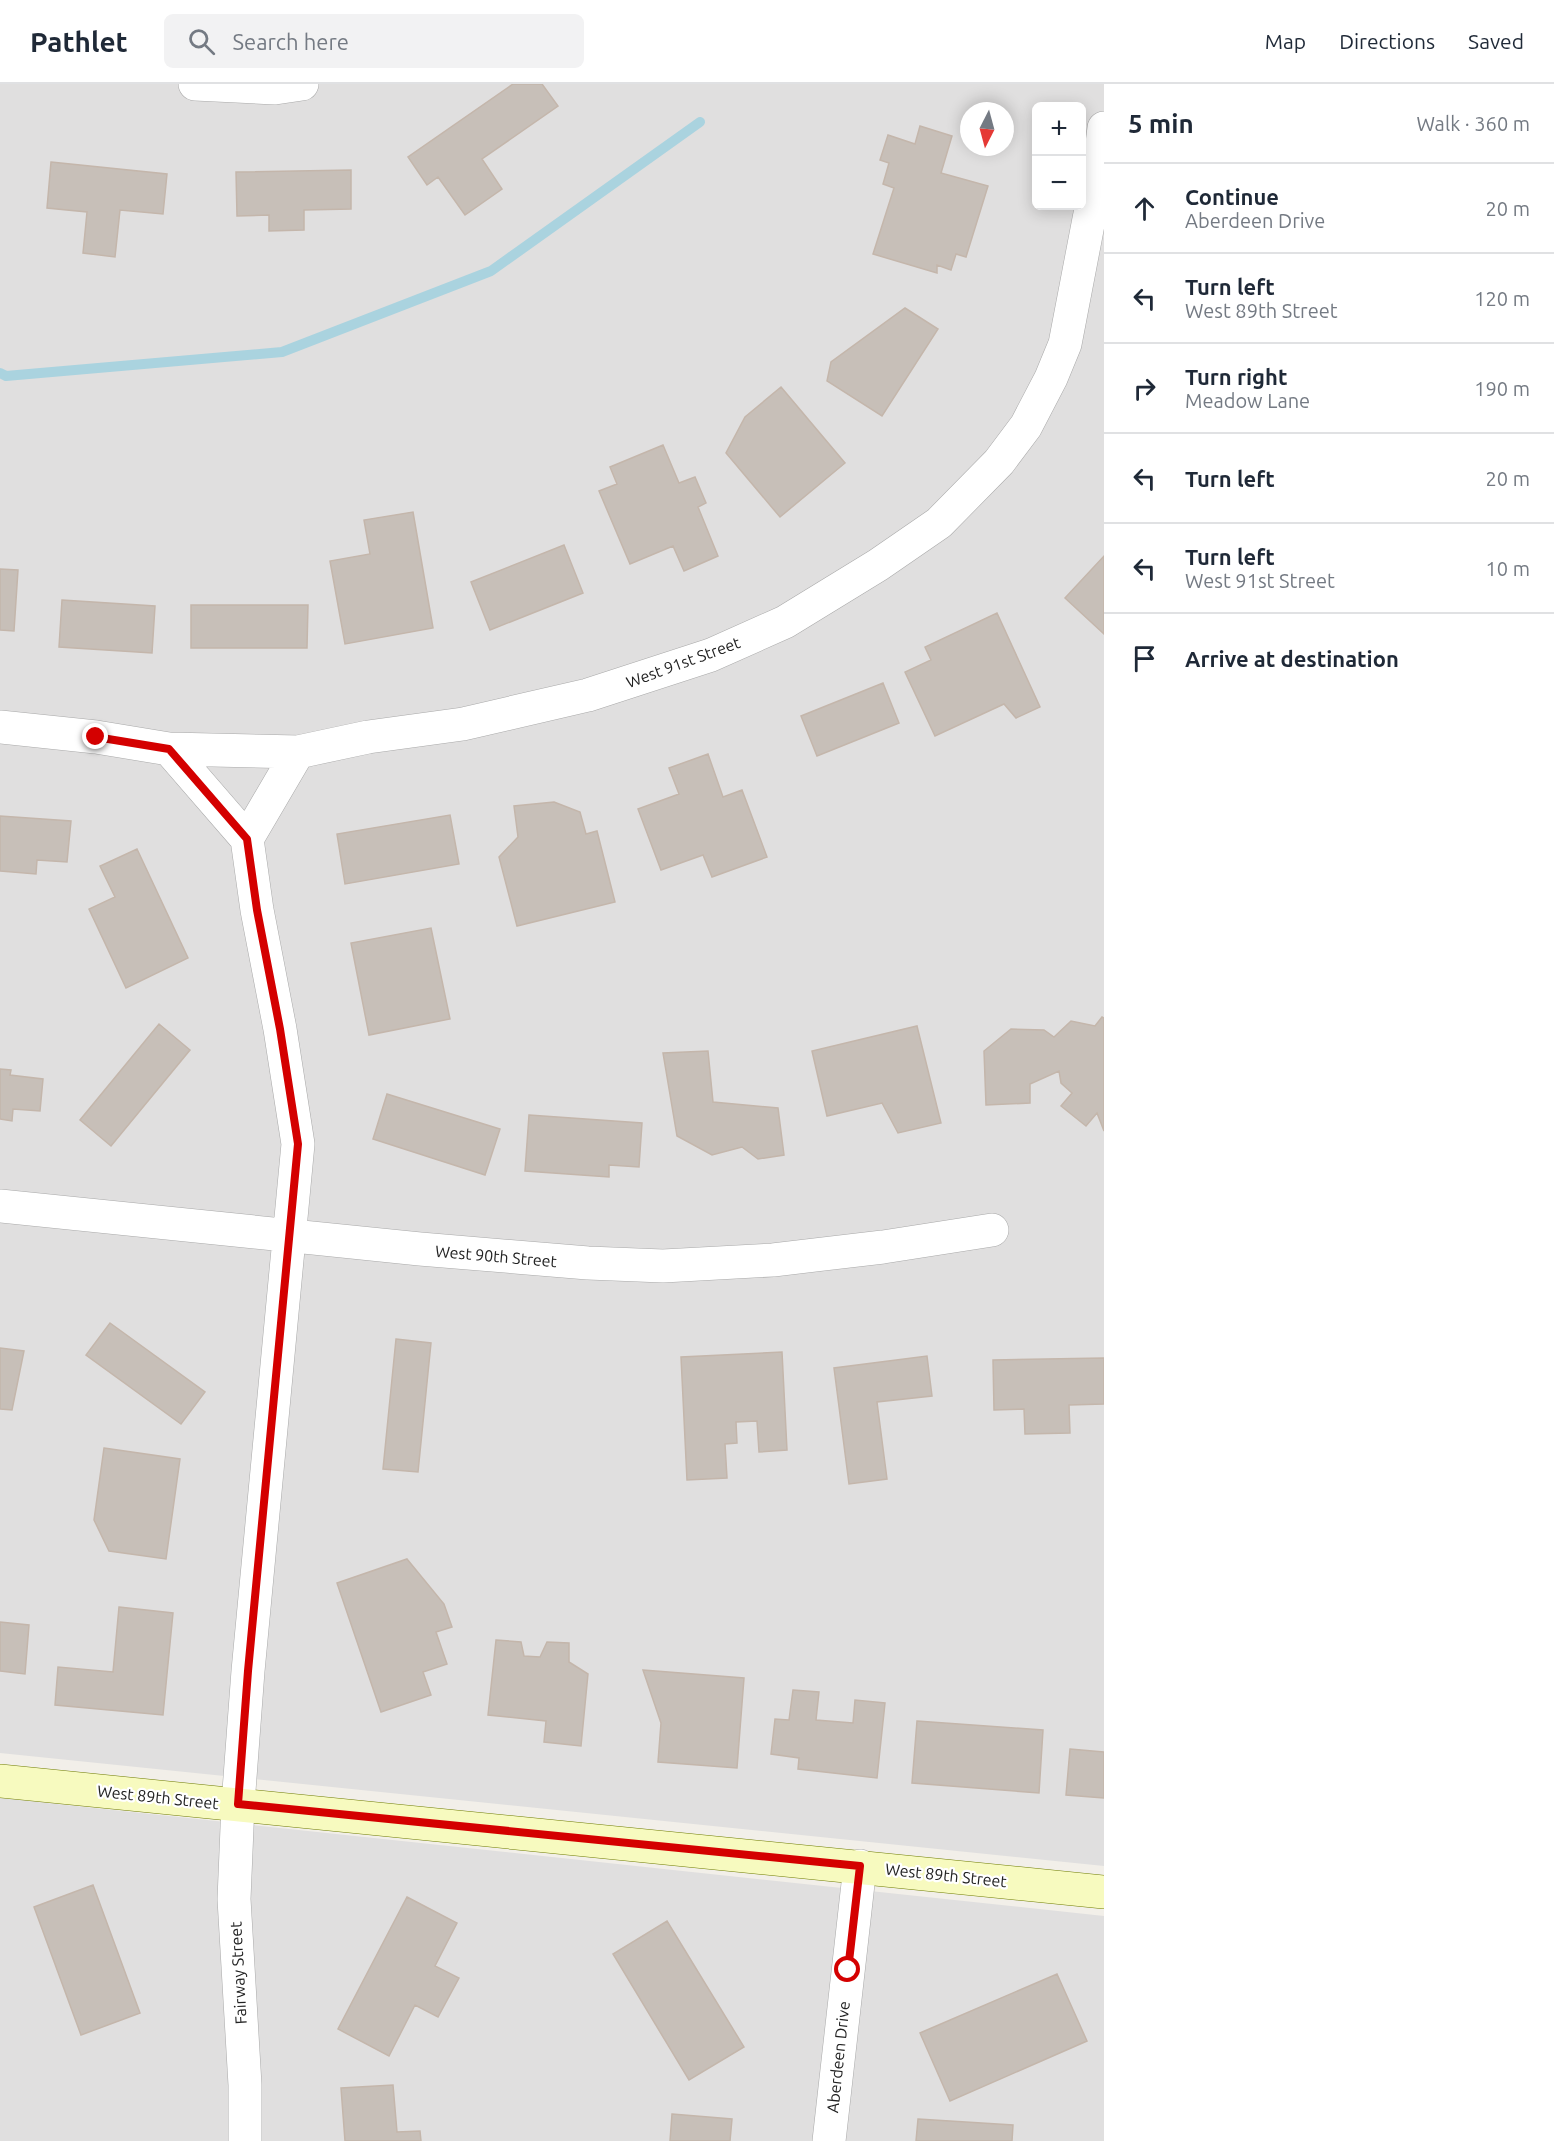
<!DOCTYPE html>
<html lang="en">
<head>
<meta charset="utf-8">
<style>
	:root { --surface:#fff; --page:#f2f2f3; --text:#1f2937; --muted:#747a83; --line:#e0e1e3 }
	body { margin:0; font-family:Ubuntu,sans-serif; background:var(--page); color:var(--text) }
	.controls { position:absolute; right:18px; top:18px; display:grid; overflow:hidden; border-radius:9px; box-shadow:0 3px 15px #0003 }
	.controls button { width:54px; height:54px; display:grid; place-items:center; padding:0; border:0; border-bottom:2px solid var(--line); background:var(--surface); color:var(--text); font:30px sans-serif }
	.compass { position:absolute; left:960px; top:18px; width:54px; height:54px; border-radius:50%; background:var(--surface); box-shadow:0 3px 15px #0003; rotate:186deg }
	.stop { position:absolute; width:18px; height:18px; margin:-14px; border:4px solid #d40000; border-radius:50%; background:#fff }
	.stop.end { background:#d40000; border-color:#fff; box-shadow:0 2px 6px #0008 }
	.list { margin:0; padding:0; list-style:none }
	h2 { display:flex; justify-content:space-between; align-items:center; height:78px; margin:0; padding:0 24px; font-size:26px }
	h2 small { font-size:20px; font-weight:400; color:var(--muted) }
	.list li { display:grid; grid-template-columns:39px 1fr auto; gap:18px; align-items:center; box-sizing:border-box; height:90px; padding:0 24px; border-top:2px solid var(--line) }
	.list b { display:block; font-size:22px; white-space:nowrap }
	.list p { margin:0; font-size:20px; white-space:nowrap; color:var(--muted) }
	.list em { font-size:20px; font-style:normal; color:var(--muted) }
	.icon { flex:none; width:33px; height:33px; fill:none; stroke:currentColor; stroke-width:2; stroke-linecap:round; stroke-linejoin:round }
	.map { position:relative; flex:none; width:1104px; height:2057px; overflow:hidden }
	header { display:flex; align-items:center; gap:36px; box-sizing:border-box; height:84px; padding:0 30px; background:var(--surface); border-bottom:2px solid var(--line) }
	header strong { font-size:28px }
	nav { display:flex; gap:33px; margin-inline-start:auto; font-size:21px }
	.search { width:420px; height:54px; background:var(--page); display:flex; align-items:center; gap:15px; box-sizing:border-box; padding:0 21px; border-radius:9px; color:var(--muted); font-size:22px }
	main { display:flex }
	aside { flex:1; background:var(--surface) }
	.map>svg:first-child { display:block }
</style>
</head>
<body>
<header>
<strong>Pathlet</strong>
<div class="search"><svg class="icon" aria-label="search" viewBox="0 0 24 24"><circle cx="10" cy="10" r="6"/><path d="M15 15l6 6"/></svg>Search here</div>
<nav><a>Map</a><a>Directions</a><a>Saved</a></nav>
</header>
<main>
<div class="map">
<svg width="1104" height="2057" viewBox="0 0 1104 2057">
	<rect width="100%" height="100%" fill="#f2efe9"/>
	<path fill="#e0dfdf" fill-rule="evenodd" d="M0 0H1104V1782L0 1669ZM1036 22H1082V122H1036ZM969 27H1005V63H969Z
		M0 1714 1104 1832V2057H0Z"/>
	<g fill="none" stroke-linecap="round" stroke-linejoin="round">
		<path stroke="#aad3df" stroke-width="10" d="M0 289 6 292 282 268 491 187 700 38"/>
	</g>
	<path fill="#c7bfb8" stroke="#c4b6ab" stroke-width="1.5" d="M513 0H542L558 22 482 75 502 105 465 131 438 93 427 101 408 73Z
		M920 42 952 52 941 89 988 102 966 173 956 170 951 186 937 181V189L873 170 894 104 883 100 889 79 880 76 888 51 915 60Z
		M51 78 167 90 163 130 120 126 115 173 83 169 87 128 47 124Z
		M351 86V125L304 126V146L269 147V131L237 132 236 88Z
		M905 224 938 245 882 332 827 297 831 278Z
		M781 303 845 379 780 433 726 369 745 333Z
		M663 361 679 399 695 393 706 419 698 423 718 472 684 487 673 462 630 480 599 407 617 400 610 383Z
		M413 428 433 544 345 560 330 477 370 470 364 436Z
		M564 461 583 509 490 546 471 498Z
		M1104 472V550L1065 514Z
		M0 485 18 486 14 547 0 546Z
		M62 516 155 522 152 569 59 563Z
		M191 521H308L307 564H191Z
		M997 529 1040 623 1016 634 1004 620 935 652 905 588 931 576 925 563Z
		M883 599 899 639 817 672 801 632Z
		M708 670 723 713 742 706 767 773 712 793 703 771 661 786 638 725 679 710 669 684Z
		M554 718 580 728 586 750 597 747 615 818 517 842 499 773 518 753 514 722Z
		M450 731 459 780 345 800 337 750Z
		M0 732 71 737 67 778 37 776 36 790 0 787Z
		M137 765 188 874 126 904 89 825 115 813 100 782Z
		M431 844 450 935 369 951 351 859Z
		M1102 933 1104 934V1047L1097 1029 1086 1042 1061 1022 1072 1009 1061 999 1059 987 1030 1000V1019L986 1021 984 967 1011 945 1044 946 1054 953 1071 937 1095 942Z
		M159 940 190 966 111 1062 80 1036Z
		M917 942 941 1039 898 1049 882 1019 827 1032 812 967Z
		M708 967 713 1018 778 1024 784 1071 758 1075 742 1063 712 1071 677 1052 663 969Z
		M0 985 11 986 10 991 43 995 40 1027 13 1025 12 1037 0 1035Z
		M387 1010 500 1045 485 1091 373 1055Z
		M529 1031 642 1039 639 1083 609 1081V1093L525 1087Z
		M110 1239 205 1308 181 1340 86 1271Z
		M396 1255 431 1259 418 1388 383 1385Z
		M0 1264 24 1267 12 1326 0 1325Z
		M782 1268 787 1366 759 1368 757 1337 736 1338 737 1359 725 1360 727 1394 687 1396 681 1273Z
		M927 1272 932 1312 877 1318 887 1395 849 1400 834 1284Z
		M1104 1274V1320L1069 1321 1070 1349 1025 1350 1024 1325 994 1326 993 1276Z
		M104 1364 180 1375 166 1475 109 1467 94 1436Z
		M407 1475 444 1520 452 1543 436 1548 447 1580 423 1588 431 1611 381 1628 337 1499Z
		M119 1523 173 1529 163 1631 55 1621 58 1583 113 1588Z
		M0 1538 29 1541 25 1590 0 1587Z
		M496 1556 521 1558 524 1572 540 1573 547 1558 569 1559V1578L588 1590 581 1662 544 1658 546 1637 488 1631Z
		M643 1586 744 1594 737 1684 658 1678 661 1639Z
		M793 1606 819 1608 816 1636 853 1639 855 1616 885 1619 877 1694 798 1685 799 1674 771 1670 775 1635 789 1636Z
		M917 1637 1043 1646 1039 1709 912 1699Z
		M1070 1665 1104 1668V1714L1066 1711Z
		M93 1801 140 1929 81 1951 34 1823Z
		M407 1813 457 1839 435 1882 459 1894 438 1933 415 1921 389 1972 338 1945Z
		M667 1837 744 1963 689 1996 613 1870Z
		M1057 1890 1087 1957 950 2017 920 1949Z
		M393 2001 397 2048 420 2047 421 2057H345L341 2004Z
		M672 2030 732 2035 730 2057H670Z
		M918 2035 1013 2041 1012 2057H916Z"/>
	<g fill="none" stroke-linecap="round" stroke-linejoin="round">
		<g stroke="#a9a9a9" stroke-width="34">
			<path id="street" d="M195 0 275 4 302 0
				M0 643 96 653 169 665 298 668 368 653 463 640 588 611 711 571 785 538 878 481 939 439 999 378 1026 342 1051 294 1065 260 1099 83 1104 44
				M169 665 247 755
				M0 1122 420 1165 588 1179 663 1182 773 1176 883 1163 992 1146
				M245 2057V2001L234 1815 238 1720 248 1587 298 1060 280 945 257 826 247 755 298 668
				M829 2057 860 1782"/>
		</g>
		<g stroke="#707d05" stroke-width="34">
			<path id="secondary" d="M0 1697 1104 1808"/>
		</g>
		<use href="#street" stroke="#fff" stroke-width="33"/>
		<use href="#secondary" stroke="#f7fabf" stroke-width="33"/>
	</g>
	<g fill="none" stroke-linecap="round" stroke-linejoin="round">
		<path stroke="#d40000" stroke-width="8" d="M96 653 169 665 247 755 257 826 280 945 298 1060 248 1587 238 1720 860 1782 848 1886"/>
	</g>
	<g text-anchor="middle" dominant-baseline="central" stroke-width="4.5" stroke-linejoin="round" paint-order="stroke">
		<g font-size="16" fill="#222" stroke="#fff">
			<text transform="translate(683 578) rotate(-20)">West 91st Street</text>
			<text transform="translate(496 1172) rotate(5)">West 90th Street</text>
			<text transform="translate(158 1713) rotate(6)">West 89th Street</text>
			<text transform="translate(946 1791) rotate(6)">West 89th Street</text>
			<text transform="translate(238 1889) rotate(-93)">Fairway Street</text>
			<text transform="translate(838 1973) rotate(-84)">Aberdeen Drive</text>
		</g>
	</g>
</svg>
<div class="controls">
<button>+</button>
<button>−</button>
</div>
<svg class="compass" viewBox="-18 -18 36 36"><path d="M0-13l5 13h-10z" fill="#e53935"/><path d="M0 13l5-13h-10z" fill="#747a83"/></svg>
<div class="stop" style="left:848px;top:1886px"></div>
<div class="stop end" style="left:96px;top:653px"></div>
</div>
<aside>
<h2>5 min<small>Walk · 360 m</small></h2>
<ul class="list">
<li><svg class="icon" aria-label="ahead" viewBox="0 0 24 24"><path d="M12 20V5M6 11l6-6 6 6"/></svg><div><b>Continue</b><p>Aberdeen Drive</p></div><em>20 m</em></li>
<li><svg class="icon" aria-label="left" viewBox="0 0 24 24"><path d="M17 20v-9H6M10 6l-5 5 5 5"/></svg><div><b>Turn left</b><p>West 89th Street</p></div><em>120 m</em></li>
<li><svg class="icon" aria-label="right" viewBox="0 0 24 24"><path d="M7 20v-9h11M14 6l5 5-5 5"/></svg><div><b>Turn right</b><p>Meadow Lane</p></div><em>190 m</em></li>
<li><svg class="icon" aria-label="left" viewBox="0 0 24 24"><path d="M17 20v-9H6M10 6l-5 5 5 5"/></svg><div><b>Turn left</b></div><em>20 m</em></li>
<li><svg class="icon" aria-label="left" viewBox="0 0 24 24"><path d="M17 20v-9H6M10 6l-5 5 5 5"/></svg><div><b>Turn left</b><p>West 91st Street</p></div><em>10 m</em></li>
<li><svg class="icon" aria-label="arrive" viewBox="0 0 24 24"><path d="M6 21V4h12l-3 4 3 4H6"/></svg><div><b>Arrive at destination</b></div></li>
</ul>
</aside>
</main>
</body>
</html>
